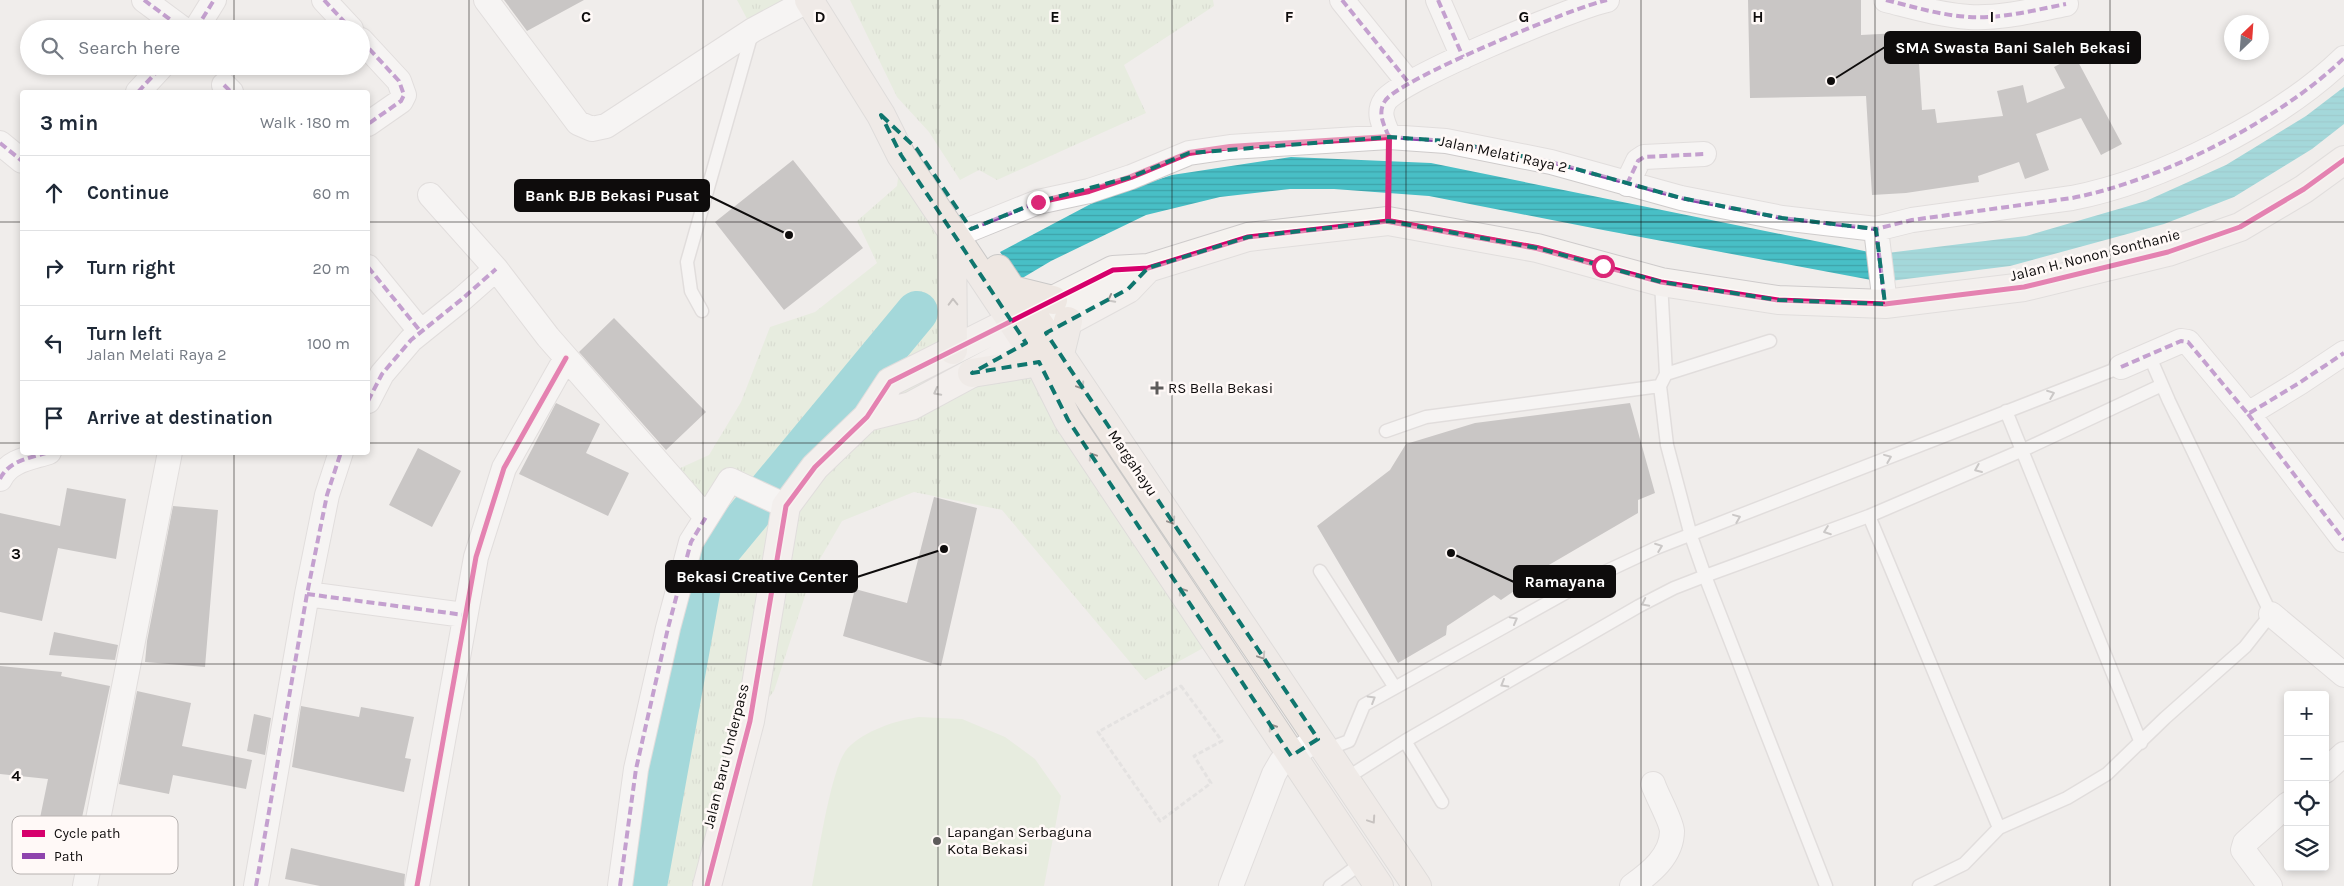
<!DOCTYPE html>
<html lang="en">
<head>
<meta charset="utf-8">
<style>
	:root { --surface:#fff; --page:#f6f6f7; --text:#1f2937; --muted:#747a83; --line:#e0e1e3 }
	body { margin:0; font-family:Karla,sans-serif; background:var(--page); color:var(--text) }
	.controls { position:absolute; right:15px; bottom:15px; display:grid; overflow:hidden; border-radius:5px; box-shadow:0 2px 8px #0003 }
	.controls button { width:45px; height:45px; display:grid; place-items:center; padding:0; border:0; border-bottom:1px solid var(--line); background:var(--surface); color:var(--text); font:25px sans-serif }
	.compass { position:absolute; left:2224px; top:15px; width:45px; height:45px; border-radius:50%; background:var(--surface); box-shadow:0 2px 8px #0003; rotate:25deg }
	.stop { position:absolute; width:15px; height:15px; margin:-11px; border:4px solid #db2777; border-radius:50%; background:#fff }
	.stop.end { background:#db2777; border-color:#fff; box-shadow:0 1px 5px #0008 }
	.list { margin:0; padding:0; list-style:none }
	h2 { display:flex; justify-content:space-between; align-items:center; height:65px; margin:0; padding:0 20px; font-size:21px }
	h2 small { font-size:16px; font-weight:400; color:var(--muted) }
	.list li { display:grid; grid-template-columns:32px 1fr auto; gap:15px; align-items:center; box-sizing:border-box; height:75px; padding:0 20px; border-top:1px solid var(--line) }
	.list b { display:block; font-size:19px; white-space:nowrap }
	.list p { margin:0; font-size:16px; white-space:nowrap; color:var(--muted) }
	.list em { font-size:16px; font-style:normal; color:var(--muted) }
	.icon { flex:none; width:28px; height:28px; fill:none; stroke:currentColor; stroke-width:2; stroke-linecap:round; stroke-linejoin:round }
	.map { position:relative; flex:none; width:2344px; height:886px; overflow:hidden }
	.search { position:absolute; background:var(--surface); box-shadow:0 2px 8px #0003; left:20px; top:20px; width:350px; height:55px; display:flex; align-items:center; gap:12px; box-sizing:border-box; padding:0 18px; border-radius:28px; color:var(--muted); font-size:19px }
	.panel { position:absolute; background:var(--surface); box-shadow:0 2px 8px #0003; left:20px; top:90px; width:350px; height:365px; border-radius:5px }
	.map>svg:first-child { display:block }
</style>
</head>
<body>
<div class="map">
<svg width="2344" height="886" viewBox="0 0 2344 886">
	<defs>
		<pattern id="grass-tufts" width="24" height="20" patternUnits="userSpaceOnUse" patternTransform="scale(1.25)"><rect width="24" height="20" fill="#dcebd1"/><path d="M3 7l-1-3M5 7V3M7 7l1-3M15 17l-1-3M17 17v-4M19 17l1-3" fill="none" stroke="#bcc8b2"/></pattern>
		<pattern id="water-rules" width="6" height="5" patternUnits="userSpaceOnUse" patternTransform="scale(1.25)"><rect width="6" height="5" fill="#48bfc6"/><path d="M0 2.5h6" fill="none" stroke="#3ea3a9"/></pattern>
	</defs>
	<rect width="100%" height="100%" fill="#f0edeb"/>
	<path fill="url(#grass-tufts)" d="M737 0H809L753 30Z
		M850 0H1213L1214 6 1124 65 1146 113 997 180 979 170 960 180 929 132 897 97Z
		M901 155 952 232 953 350 1039 362 1216 641 1145 680 1002 510 914 492 842 521 813 571 774 691 750 721 707 886H620L705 517 667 474 709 455 741 402 770 327 815 312 877 263 857 221 897 186Z"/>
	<path fill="#dcebd1" d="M919 717 962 719 1005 737 1035 759 1061 796 1044 886H812C818 858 831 767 847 749 865 730 895 721 919 717Z"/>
	<path fill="url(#water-rules)" d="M2344 87V124L2312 149 2234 197 2164 224 2010 266 1882 282 1603 230 1429 196 1334 189H1290L1220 197 1146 215 1051 261 1019 280 1000 252 1102 198 1172 175 1291 157 1431 163 1879 254 2026 236 2146 201 2226 165 2306 116Z"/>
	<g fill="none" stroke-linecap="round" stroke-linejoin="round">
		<path stroke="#48bfc6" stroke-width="42" d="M646 886 703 570 917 312"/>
	</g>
	<path fill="#9a9898" d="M504 0H584L527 31Z
		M1748 0H1861V35L1917 32 1922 110 1935 109 1937 123 2003 116 1997 91 2023 85 2027 103 2065 88 2054 67 2075 56 2122 144 2101 155 2081 118 2036 134 2049 170 2025 179 2019 162 1978 176 1979 182 1906 193 1872 195 1866 96 1750 98Z
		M793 160 863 248 784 310 715 222Z
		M614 318 706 412 666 450 579 352Z
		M556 403 600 424 586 453 629 473 608 516 519 474Z
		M1630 403 1655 493 1638 500V513L1523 580 1517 589 1501 600 1494 595 1447 626 1446 635 1398 663 1317 526 1390 470 1406 444 1475 423Z
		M418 448 461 471 432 527 389 505Z
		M67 488 126 499 116 559 58 548 42 621 0 612V513L60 526Z
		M934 497 977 508 941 666 843 636 855 589 907 603Z
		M173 506 218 510 205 667 145 662 147 641Z
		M54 632 118 645 115 660 49 655Z
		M0 666 62 672 61 676 110 686 80 827 40 818 48 779 0 774Z
		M137 691 191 703 182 746 252 760 246 789 173 775 169 794 119 784Z
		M301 706 359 717 361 707 414 717 405 758 411 759 404 792 292 767Z
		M254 714 271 718 265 755 247 751Z
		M291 848 405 874 404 886H320L285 879Z"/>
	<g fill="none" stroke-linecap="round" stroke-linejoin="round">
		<g stroke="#cecbcb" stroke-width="15">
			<path id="lane" d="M1661 282 1666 374 1660 386 1667 445 1691 536 1705 576 1826 886
				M702 311 691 291 687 262 752 33
				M1666 374 1770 341
				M2006 411 2141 743
				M1386 431 1426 417 1660 386
				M1869 516 1999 828
				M1320 571 1394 686
				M1405 741 1442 802
				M1325 750 1349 741 1364 705 1592 578 1656 548 2121 367
				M1345 779 1405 741 1639 606 1674 588 1705 576 1869 516 2023 450 2162 385
				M1330 886 1363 862
				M1919 886 1964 864 1999 828 2067 798 2107 774 2165 718 2245 647 2271 614 2169 401 2149 355"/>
		</g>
		<g stroke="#cecbcb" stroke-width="26">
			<path id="street" d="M144 0 183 29
				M324 0 351 29
				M486 0 578 123 592 129 606 126 753 30 809 0
				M1342 0 1409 83
				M1438 0 1463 57
				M1886 0C1914 7 1940 15 1969 17 2001 19 2035 10 2066 4
				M196 29 214 0
				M361 40 399 81 404 95 401 101 368 124
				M224 85 231 92
				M138 92 162 66
				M1389 137C1384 125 1377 113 1385 101 1397 80 1577 6 1607 0
				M0 143 22 161
				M1627 184 1638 161 1644 157 1704 154
				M430 195 496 269 548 337 706 517
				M971 229 1038 202 1089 191 1131 177 1189 153 1230 147 1389 137 1446 141 1551 162 1681 198 1782 218 1876 229 1912 220 2072 198C2160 181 2279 121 2344 58
				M1876 229 1885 304
				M368 267 421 332
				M2121 367 2181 341 2188 342 2248 414 2299 383 2344 353
				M368 401 382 374 411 340 462 299 496 269
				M2248 414 2344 540
				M0 479C9 460 31 458 49 452
				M307 594 464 615
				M2271 614 2344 675
				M2325 771 2344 754
				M85 886 170 452
				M256 886 307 594 327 495 341 452
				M417 886 476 557 504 468 566 358
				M620 886 636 769 668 628 691 542 730 480 786 506
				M1231 886 1274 774 1281 762 1318 739
				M1632 886C1650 873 1672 856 1672 831 1671 820 1657 796 1653 784
				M2270 886 2243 850 2245 843 2288 804"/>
		</g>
		<g stroke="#cecbcb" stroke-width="30">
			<path id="secondary" d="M867 417 911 406 1128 289 1148 268
				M707 886 750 721 786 506 815 467 867 417 890 382 1113 270 1148 268 1248 237 1388 221 1537 248 1661 282 1778 300 1885 304 2024 287 2168 252 2240 227 2304 189 2344 160"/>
		</g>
		<g stroke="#c9c8c7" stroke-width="30">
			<path id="primary" d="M809 0 881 115 901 155 1039 362 1068 420 1379 886
				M952 232 953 350
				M998 269 1012 290 1031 312 1417 886
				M1012 290 1053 300
				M1060 354 1068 321
				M972 373 1039 362"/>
		</g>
		<path stroke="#d6d6d6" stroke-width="3" stroke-dasharray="5 2.5" stroke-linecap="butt" d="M1388 195 1389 159
			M1181 686 1222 741 1194 756 1211 783 1160 821 1098 732Z"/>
		<use href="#lane" stroke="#fdfcfc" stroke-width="12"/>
		<use href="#street" stroke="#fdfcfc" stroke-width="24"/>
		<use href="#secondary" stroke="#f5f2ef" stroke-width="28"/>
		<use href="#primary" stroke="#eee7e2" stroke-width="28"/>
		<path stroke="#8e44ad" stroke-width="4" stroke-dasharray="8 4" stroke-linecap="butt" d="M144 0 183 29
			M324 0 351 29
			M1342 0 1409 83
			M1438 0 1463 57
			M1886 0C1914 7 1940 15 1969 17 2001 19 2035 10 2066 4
			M196 29 214 0
			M361 40 399 81 404 95 401 101 368 124
			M224 85 231 92
			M138 92 162 66
			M1389 137C1384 125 1377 113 1385 101 1397 80 1577 6 1607 0
			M0 143 22 161
			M1627 184 1638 161 1644 157 1704 154
			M971 229 1038 202 1089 191 1131 177 1189 153 1230 147 1389 137 1446 141 1551 162 1681 198 1782 218 1876 229 1912 220 2072 198C2160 181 2279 121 2344 58
			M1876 229 1885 304
			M368 267 421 332
			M2121 367 2181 341 2188 342 2248 414 2299 383 2344 353
			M368 401 382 374 411 340 462 299 496 269
			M2248 414 2344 540
			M0 479C9 460 31 458 49 452
			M307 594 464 615
			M256 886 307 594 327 495 341 452
			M620 886 636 769 668 628 691 542 706 517"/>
		<g stroke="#fff9f7" stroke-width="8">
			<path id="cycleway" d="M417 886 476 557 504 468 566 358
				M707 886 750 721 786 506 815 467 867 417 890 382 1113 270 1148 268 1248 237 1388 221 1537 248 1661 282 1778 300 1885 304 2024 287 2168 252 2240 227 2304 189 2344 160"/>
		</g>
		<use href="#cycleway" stroke="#d6006c" stroke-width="5"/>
	</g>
	<defs><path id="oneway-chevron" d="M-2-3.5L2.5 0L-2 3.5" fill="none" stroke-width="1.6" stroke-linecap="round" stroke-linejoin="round" transform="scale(1.25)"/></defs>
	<g stroke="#999694">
		<use href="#oneway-chevron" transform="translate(1111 299) rotate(152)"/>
		<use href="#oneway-chevron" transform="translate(937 392) rotate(152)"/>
	</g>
	<g stroke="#948f8c">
		<use href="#oneway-chevron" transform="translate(953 302) rotate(-91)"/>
		<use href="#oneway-chevron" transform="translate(1081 386) rotate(56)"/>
		<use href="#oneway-chevron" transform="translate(1092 456) rotate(-124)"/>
		<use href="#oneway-chevron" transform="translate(1172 521) rotate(56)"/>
		<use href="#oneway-chevron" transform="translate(1182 591) rotate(-124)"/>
		<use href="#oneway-chevron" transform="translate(1262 656) rotate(56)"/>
		<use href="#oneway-chevron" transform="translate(1272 727) rotate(-123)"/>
		<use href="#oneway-chevron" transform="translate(1372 820) rotate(56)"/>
	</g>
	<g stroke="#9d9c9c">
		<use href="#oneway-chevron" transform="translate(2051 394) rotate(-21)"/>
		<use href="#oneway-chevron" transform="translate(1888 458) rotate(-22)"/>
		<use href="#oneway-chevron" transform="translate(1978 469) rotate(157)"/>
		<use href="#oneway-chevron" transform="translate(1737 518) rotate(-22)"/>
		<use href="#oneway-chevron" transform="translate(1827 531) rotate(160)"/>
		<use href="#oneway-chevron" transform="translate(1659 547) rotate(-21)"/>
		<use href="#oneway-chevron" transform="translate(1645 603) rotate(153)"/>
		<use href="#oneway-chevron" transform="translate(1514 620) rotate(-29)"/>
		<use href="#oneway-chevron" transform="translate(1504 684) rotate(150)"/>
		<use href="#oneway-chevron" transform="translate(1372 699) rotate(-31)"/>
	</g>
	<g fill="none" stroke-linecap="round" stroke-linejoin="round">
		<path stroke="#db2777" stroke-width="6" d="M1038 202 1089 191 1131 177 1189 153 1230 147 1389 137 1388 221 1537 248 1603 266"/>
	</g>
	<path d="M0 0H2344V886H0ZM881 115 917 149 971 229 1038 202 1131 177 1189 153 1389 137 1446 141 1551 162 1681 198 1782 218 1876 229 1885 304 1778 300 1661 282 1537 248 1388 221 1248 237 1148 268 1128 289 1046 333 1318 739 1291 756 1068 420 1039 362 972 373 1026 343 901 155Z" fill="#f0edeb" fill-opacity=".55" fill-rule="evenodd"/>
	<path fill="none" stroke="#0f766e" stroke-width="4" stroke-dasharray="10 6" stroke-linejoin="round" d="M881 115 917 149 971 229 1038 202 1131 177 1189 153 1389 137 1446 141 1551 162 1681 198 1782 218 1876 229 1885 304 1778 300 1661 282 1537 248 1388 221 1248 237 1148 268 1128 289 1046 333 1318 739 1291 756 1068 420 1039 362 972 373 1026 343 901 155Z"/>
	<path fill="none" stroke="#0e0c0c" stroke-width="1" stroke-opacity="0.55" d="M234 0V29M469 0V886M703 0V886M938 0V886M1172 0V886M1406 0V886M1641 0V886M1875 0V886M2110 0V886M234 66V92M0 222H22M368 222H2344M0 443H22M368 443H2344M234 452V886M0 664H2344"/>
	<g fill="#5d5b5a" stroke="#fff9f7" stroke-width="2">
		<path d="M1154.5 380.5h5v5h5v5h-5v5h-5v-5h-5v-5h5z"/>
		<circle cx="937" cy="841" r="5"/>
	</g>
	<g text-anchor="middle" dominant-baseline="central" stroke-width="5" stroke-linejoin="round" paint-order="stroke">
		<g font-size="15" fill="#0e0c0c" stroke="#fff9f7">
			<text transform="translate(1503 154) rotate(12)">Jalan Melati Raya 2</text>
			<text transform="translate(2095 255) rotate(-14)">Jalan H. Nonon Sonthanie</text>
			<text transform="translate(1133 463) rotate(56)">Margahayu</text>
			<text transform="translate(726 756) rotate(-76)">Jalan Baru Underpass</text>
		</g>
		<g font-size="15" fill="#0e0c0c" stroke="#fff9f7" text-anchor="start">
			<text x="1168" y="388">RS Bella Bekasi</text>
			<text x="947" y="832">Lapangan Serbaguna<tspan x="947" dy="17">Kota Bekasi</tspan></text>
		</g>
	</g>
	<rect x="12" y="816" width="166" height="58" rx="8" fill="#fff9f7" stroke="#b7b2b0" stroke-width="1"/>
	<rect x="22" y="830" width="23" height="7" fill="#d6006c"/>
	<rect x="22" y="853" width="23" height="6" fill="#8e44ad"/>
	<g font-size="14" fill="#0e0c0c">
		<text x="54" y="838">Cycle path</text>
		<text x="54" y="861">Path</text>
	</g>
	<g font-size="16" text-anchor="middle" font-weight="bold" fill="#0e0c0c" stroke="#fff9f7" stroke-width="5" stroke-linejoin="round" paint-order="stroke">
		<text x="586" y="22">C</text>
		<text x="820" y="22">D</text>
		<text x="1055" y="22">E</text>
		<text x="1289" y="22">F</text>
		<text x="1524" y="22">G</text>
		<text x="1758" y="22">H</text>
		<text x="1992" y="22">I</text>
		<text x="16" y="559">3</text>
		<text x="16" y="781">4</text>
	</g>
	<path fill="none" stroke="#0e0c0c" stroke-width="2" d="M1831 81L1885 47M789 235L709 196M944 549L857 577M1451 553L1514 582"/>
	<g fill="#0e0c0c" stroke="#fff9f7" stroke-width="2">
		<circle cx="1831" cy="81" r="5"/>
		<circle cx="789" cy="235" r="5"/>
		<circle cx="944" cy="549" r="5"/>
		<circle cx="1451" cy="553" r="5"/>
	</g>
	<g fill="#0e0c0c" stroke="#0e0c0c" stroke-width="2">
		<rect x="1885" y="32" width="255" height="31" rx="5"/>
		<rect x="515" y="180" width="194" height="31" rx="5"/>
		<rect x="666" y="561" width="191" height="31" rx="5"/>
		<rect x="1514" y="566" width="101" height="31" rx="5"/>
	</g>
	<g font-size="16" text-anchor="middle" font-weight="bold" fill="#fff">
		<text x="2013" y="53">SMA Swasta Bani Saleh Bekasi</text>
		<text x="612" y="201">Bank BJB Bekasi Pusat</text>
		<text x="762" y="582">Bekasi Creative Center</text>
		<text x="1565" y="587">Ramayana</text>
	</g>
</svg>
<div class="controls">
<button>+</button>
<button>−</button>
<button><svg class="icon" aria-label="locate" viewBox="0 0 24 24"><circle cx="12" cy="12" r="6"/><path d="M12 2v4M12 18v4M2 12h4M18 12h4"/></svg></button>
<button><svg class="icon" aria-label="layers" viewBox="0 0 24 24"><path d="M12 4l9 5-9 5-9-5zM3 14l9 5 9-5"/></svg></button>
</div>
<svg class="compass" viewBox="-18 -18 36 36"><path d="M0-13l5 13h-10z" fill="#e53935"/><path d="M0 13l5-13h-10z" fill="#747a83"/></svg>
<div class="stop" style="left:1603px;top:266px"></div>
<div class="stop end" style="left:1038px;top:202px"></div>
<div class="search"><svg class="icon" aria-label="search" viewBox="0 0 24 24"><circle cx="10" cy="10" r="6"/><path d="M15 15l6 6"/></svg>Search here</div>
<section class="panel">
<h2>3 min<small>Walk · 180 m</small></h2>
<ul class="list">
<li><svg class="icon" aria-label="ahead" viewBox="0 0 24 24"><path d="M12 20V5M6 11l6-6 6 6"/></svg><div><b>Continue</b></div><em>60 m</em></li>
<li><svg class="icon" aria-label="right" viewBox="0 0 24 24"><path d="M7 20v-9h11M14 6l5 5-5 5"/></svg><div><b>Turn right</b></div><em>20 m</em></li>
<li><svg class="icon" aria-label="left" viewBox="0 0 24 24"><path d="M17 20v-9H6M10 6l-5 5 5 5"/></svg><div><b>Turn left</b><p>Jalan Melati Raya 2</p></div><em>100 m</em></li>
<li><svg class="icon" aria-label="arrive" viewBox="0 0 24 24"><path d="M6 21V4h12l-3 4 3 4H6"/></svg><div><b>Arrive at destination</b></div></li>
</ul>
</section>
</div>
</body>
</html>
